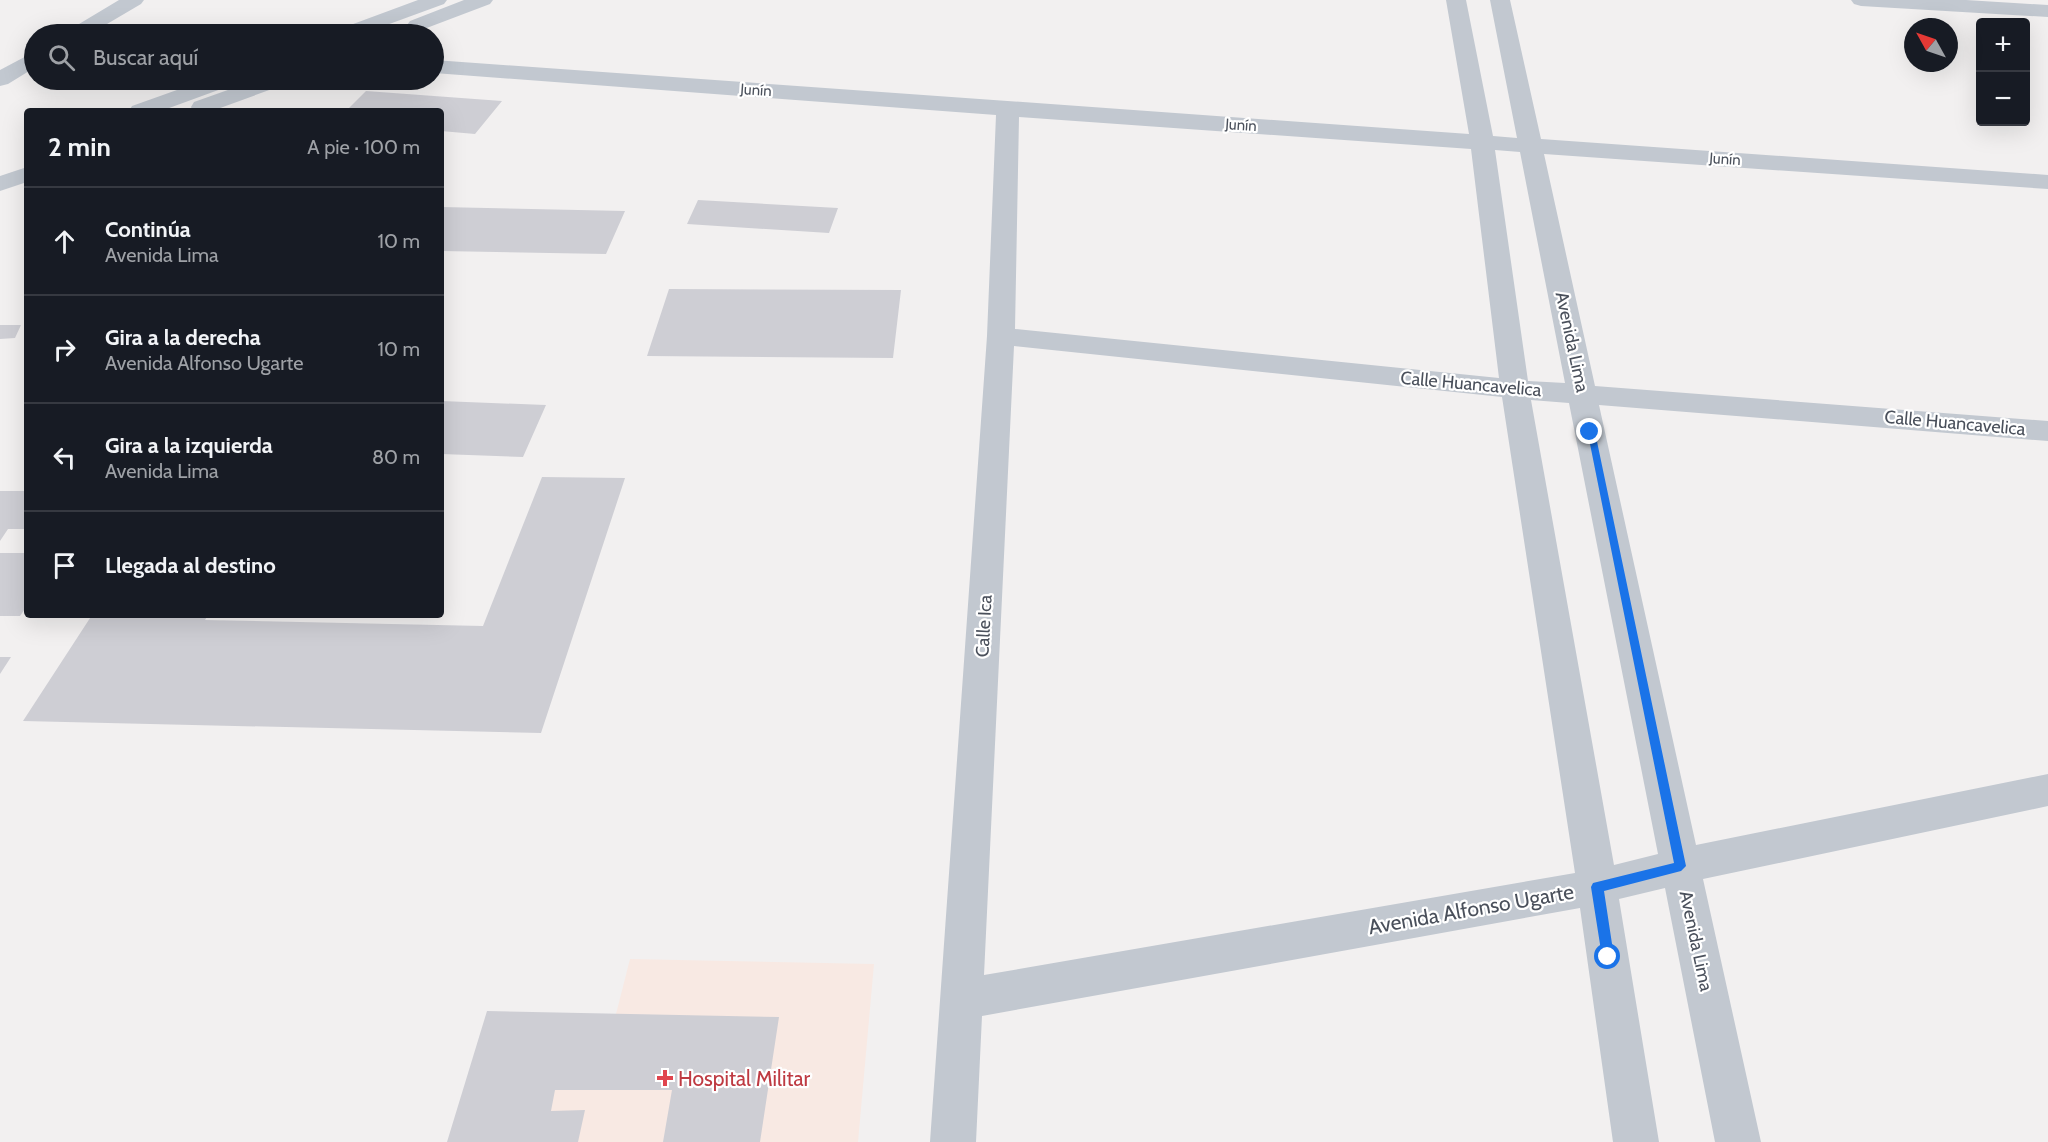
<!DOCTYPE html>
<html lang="es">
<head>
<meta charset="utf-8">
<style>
	:root { --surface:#171b24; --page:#242831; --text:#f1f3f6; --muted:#9ea1a6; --line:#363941 }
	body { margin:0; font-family:Cabin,sans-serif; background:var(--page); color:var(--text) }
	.controls { position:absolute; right:18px; top:18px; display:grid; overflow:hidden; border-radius:6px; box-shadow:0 6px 24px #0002 }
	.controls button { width:54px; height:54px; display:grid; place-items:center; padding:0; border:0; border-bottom:2px solid var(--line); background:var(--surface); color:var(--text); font:30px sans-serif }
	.compass { position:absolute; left:1904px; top:18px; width:54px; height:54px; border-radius:50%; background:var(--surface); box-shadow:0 6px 24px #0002; rotate:310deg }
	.stop { position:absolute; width:18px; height:18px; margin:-14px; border:4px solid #1a73e8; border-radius:50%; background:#fff }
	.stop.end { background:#1a73e8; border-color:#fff; box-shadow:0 2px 6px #0008 }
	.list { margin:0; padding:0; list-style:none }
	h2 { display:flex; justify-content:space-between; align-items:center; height:78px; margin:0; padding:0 24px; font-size:26px }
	h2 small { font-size:20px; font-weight:400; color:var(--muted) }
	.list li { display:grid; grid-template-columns:39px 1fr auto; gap:18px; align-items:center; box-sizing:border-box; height:108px; padding:0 24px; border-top:2px solid var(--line) }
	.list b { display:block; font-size:22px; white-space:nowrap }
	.list p { margin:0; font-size:20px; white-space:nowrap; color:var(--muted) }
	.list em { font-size:20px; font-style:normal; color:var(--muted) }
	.icon { flex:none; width:33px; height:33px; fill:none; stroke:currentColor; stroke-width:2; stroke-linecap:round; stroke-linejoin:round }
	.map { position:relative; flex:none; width:2048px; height:1142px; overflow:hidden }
	.search { position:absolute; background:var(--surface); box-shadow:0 6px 24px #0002; left:24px; top:24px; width:420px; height:66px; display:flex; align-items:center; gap:15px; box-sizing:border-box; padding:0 21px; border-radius:33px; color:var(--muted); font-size:22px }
	.panel { position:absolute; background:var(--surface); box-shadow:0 6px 24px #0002; left:24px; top:108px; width:420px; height:510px; border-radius:6px }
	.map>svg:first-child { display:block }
</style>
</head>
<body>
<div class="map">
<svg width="2048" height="1142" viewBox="0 0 2048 1142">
	<rect width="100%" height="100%" fill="#f2f0f0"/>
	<path fill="#f8e9e3" d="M630 959 874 964 858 1142H447L616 1014Z"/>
	<path fill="#ceced4" d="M366 91 502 101 475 134 441 131V111H346Z
		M698 200 838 208 829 233 687 224Z
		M441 207 625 211 606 254 441 251Z
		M669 289 901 290 893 358 647 356Z
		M0 325H21L15 338 0 339Z
		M441 401 546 405 523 457 441 454Z
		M542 477 625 478 541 733 23 721 92 615H208L205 620 483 626Z
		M0 491H27V529H8L0 541Z
		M0 553H27V606L20 616H0Z
		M0 657H11L0 674Z
		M487 1011 779 1017 760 1142H663L672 1090H555L551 1111 585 1110 578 1142H447Z"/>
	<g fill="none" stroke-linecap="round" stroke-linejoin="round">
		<path fill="#c2c8d0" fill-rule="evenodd" d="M119 0H144L141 4 90 34H65L69 30Z
			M418 0H447L444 4 362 34H333L337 30Z
			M464 0H493L490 4 424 29 417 31 410 29 407 25 410 21Z
			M1446 0H1466L1493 136 1517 138 1490 0H1510L1541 139 2048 175V189L1544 154 1595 386 2048 421V441L1599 405 1696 845 2048 774V806L1703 879 1761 1142H1715L1665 888 1619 899 1659 1142H1613L1580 908 982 1016 976 1142H930L987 336 996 115 434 73V60L1469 134ZM1019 117 1471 149 1499 378 1015 329ZM1495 150 1520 152 1565 383 1528 381ZM1014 346 1502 397 1575 873 984 975ZM1531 400 1569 403 1658 854 1614 865Z
			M1851 0H1966L2048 5V17L1861 6 1854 4Z
			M34 52V68L8 84 0 86V70Z
			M205 80H235L232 85 161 111H129L132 106Z
			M256 80H286L283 85 212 111H193L191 107 194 102Z
			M27 167V182L0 191V176Z"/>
	</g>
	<path fill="#1a73e8" d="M1587 429 1595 432 1686 866 1681 871 1604 891 1614 957 1608 963 1602 957 1591 887 1593 883 1674 863Z"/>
	<path fill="#e0444e" stroke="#fff" stroke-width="2" d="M662 1069h6v6h6v6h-6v6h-6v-6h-6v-6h6z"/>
	<g text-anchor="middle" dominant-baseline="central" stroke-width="4.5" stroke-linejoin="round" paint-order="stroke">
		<g font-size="15" fill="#4a505b" stroke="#fff">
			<text transform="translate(756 90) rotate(4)">Junín</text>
			<text transform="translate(1241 125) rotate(4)">Junín</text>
			<text transform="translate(1725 159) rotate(4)">Junín</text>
		</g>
		<g font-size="18" fill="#4a505b" stroke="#fff">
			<text transform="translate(1572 342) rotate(78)">Avenida Lima</text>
			<text transform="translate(1471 384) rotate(5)">Calle Huancavelica</text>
			<text transform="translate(1955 423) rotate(5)">Calle Huancavelica</text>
			<text transform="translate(984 626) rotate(-87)">Calle Ica</text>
			<text transform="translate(1696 941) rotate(78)">Avenida Lima</text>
		</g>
		<g font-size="21" fill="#4a505b" stroke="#fff">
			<text transform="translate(1471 909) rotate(-10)">Avenida Alfonso Ugarte</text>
		</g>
		<g font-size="21" fill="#be3a42" stroke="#fff" text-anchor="start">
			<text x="678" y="1078">Hospital Militar</text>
		</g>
	</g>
</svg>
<div class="controls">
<button>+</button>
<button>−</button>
</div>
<svg class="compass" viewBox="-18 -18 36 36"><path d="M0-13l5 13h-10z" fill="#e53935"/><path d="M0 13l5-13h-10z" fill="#9ea1a6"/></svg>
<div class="stop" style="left:1608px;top:957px"></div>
<div class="stop end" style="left:1590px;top:432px"></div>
<div class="search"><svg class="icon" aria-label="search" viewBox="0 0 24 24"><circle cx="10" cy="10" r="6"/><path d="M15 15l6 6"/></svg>Buscar aquí</div>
<section class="panel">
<h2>2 min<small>A pie · 100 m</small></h2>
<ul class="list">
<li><svg class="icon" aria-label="ahead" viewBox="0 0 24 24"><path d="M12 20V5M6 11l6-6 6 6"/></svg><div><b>Continúa</b><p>Avenida Lima</p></div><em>10 m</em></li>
<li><svg class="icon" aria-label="right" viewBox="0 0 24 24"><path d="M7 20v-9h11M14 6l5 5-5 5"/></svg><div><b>Gira a la derecha</b><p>Avenida Alfonso Ugarte</p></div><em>10 m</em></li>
<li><svg class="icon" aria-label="left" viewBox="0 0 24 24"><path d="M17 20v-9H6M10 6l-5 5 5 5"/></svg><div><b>Gira a la izquierda</b><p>Avenida Lima</p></div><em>80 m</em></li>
<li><svg class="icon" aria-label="arrive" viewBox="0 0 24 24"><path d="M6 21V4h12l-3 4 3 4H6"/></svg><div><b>Llegada al destino</b></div></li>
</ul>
</section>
</div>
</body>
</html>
